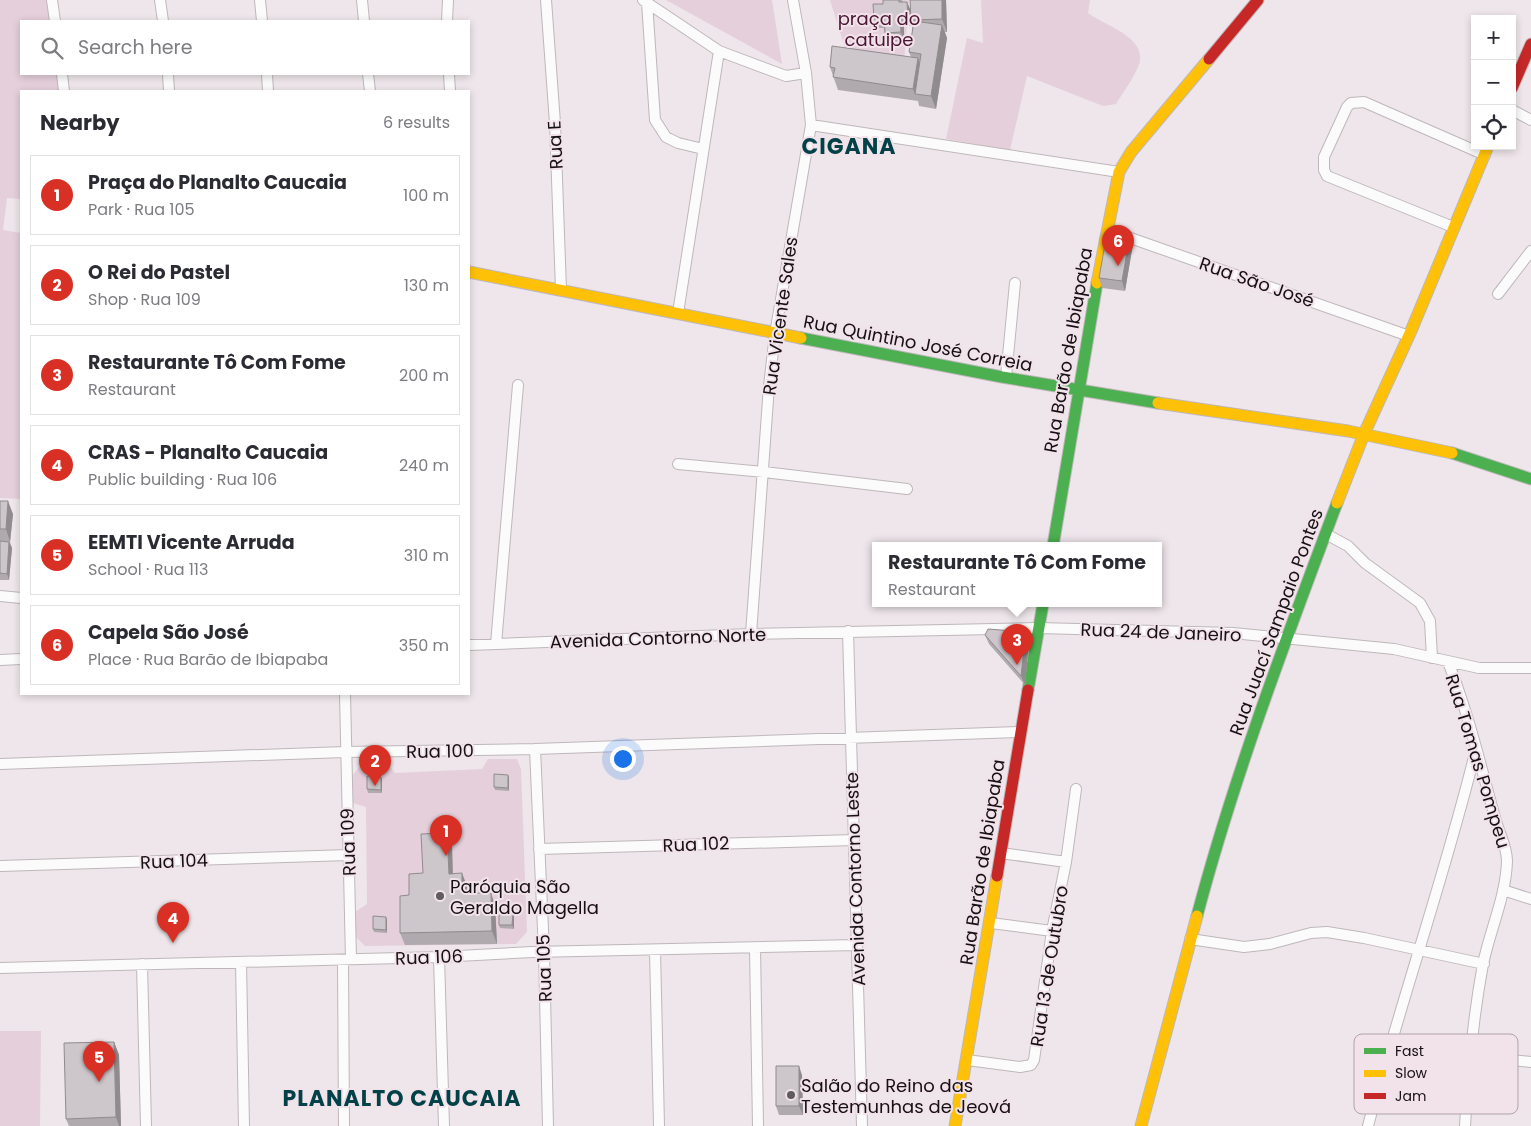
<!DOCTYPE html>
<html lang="en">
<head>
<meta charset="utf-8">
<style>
	:root { --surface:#fff; --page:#f7f7f7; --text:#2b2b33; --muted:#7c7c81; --line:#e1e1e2; --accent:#d93025 }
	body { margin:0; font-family:Poppins,sans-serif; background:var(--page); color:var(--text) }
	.controls { position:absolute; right:15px; top:15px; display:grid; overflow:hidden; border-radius:0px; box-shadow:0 2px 8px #0003 }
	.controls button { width:45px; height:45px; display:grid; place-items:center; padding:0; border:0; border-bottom:1px solid var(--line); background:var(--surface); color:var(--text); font:25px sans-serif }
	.you { position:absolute; left:622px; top:758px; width:18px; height:18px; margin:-12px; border:4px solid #fff; border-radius:50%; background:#1a73e8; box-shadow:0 0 0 8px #1a73e833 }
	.badge { display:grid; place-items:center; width:32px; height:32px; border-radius:50%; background:var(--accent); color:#fff; font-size:16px; font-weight:700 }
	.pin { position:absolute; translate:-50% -41px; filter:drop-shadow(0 1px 2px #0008) }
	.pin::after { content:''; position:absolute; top:26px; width:18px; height:15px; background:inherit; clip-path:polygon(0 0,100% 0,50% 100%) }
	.popup { position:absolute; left:872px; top:542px; width:290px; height:65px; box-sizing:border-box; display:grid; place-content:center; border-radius:0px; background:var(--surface); filter:drop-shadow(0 1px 4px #0005); font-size:16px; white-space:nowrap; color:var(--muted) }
	.popup b { font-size:19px; color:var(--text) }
	.popup::after { content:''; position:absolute; left:50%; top:100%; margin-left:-10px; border:10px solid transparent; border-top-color:var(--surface) }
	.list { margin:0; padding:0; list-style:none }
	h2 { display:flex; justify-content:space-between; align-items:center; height:65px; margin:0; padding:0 20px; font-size:21px }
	h2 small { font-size:16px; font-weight:400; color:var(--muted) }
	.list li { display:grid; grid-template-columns:32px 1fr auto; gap:15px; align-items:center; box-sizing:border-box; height:80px; margin:0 10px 10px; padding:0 10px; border:1px solid var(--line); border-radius:0px }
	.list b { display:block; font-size:19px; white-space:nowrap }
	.list p { margin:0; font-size:16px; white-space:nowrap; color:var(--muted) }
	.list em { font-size:16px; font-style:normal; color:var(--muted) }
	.icon { flex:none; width:28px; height:28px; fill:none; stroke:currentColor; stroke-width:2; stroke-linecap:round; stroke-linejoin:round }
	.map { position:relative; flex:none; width:1531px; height:1126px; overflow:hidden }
	.search { position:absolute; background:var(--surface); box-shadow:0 2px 8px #0003; left:20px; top:20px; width:450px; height:55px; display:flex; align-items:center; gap:12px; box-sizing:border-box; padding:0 18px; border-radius:0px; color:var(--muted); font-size:19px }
	.panel { position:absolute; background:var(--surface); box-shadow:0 2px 8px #0003; left:20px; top:90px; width:450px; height:605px; border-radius:0px }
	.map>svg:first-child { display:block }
</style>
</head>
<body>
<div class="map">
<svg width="1531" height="1126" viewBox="0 0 1531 1126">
	<rect width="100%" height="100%" fill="#eee6ea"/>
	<path fill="#e5cfda" d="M0 0H49L52 21H21V74H57L58 91H21V199L7 198 3 230 21 233V499L0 498Z
		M666 0H772L782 64Z
		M830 0H909L904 62 845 48Z
		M981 0H1090L1088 13C1104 25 1143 36 1140 60 1139 71 1122 94 1116 104L1103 106 1027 76 1010 150 946 139 967 38 983 43Z
		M488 759H517L521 769 527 932 516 944 365 946 355 936V912L367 904 366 807 353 803 352 776 360 766 388 764 395 773 482 769Z
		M0 1031H41L40 1126H0Z"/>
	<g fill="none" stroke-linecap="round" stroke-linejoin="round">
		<g stroke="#beb7ba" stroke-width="12">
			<path id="street" d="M52 0 55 21
				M160 0 163 21
				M260 0 262 21
				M362 0 364 21
				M546 0 555 123 561 290
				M643 0 719 51 786 76 806 73
				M647 2 655 120 666 137 678 143 703 149
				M447 21 448 0
				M62 74 64 91
				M168 74 169 91
				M267 74 268 91
				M368 74 370 91
				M449 74 450 91
				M1512 110 1531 120
				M811 125 1119 172
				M1453 227 1327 176 1324 170V157L1347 107 1351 103 1364 102 1485 155
				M1119 234 1409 336
				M1498 294 1531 251
				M678 313 719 51
				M1006 377 1015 283
				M678 464 764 472 907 489
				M1326 534 1348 546 1365 563 1420 603 1430 621 1432 658
				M0 596 21 598
				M848 631 862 1126
				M751 634 769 386 775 334 811 125 806 73 793 0
				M496 644 518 385
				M469 645 751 634 1038 628 1233 633 1394 649 1479 668H1531
				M0 660 21 659
				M1448 662C1469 714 1481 768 1496 821 1500 835 1507 847 1507 861 1506 896 1490 930 1483 964 1473 1018 1468 1072 1465 1126
				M345 694 351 959
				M535 749 544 952 548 1126
				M0 764 345 752 535 749 1021 732
				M539 849 854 840
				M1001 853 1066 862
				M0 866 349 855
				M1503 890 1531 899
				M991 923 1052 931
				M1190 939 1244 947 1270 944 1311 933 1327 932 1364 938 1484 964
				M755 948 758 1126
				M655 950 659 1126
				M439 957 444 1126
				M343 960 344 1126
				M241 962 244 1126
				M142 964 146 1126
				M0 968 439 957 533 952 857 945
				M1388 1048 1531 1062
				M967 1060 1020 1067 1031 1065 1034 1060 1052 931 1066 862 1076 789
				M1368 1126C1401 1000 1445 876 1476 749"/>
		</g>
		<g stroke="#beb7ba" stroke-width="13">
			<path id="fast" d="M801 338 1002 377 1158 403
				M1452 453 1531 479
				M1053 546 1097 283
				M1028 690 1043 604
				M1197 916C1234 776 1286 639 1337 503"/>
		</g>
		<g stroke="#beb7ba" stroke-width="13">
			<path id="slow" d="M469 272 801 338
				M1097 283 1119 172 1131 152 1209 59
				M1158 403 1348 431 1452 453
				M1337 503 1364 434 1411 331 1488 146
				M955 1126 997 876
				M1141 1126 1197 916"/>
		</g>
		<g stroke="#beb7ba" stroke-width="13">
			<path id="jam" d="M1209 59 1258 0
				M1512 88 1531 44
				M997 876 1028 690"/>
		</g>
		<use href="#street" stroke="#fcfbfc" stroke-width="10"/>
		<use href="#fast" stroke="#4caf50" stroke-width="11"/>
		<use href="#slow" stroke="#ffc107" stroke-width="11"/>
		<use href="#jam" stroke="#c62828" stroke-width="11"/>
	</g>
	<path fill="#b0aaae" d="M883 0H902L903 2 911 11 910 0H946L947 32H945L947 38 936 109 919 106 918 101 838 90 830 67 911 57 909 52 913 26 911 21V26H904V41L888 42 885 33 884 28H878L874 19 883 4Z
		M1133 244 1125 291 1102 288 1099 278Z
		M0 501 13 514 10 542 12 548 9 580H0Z
		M1026 632 1029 642 1025 685 989 644 985 635Z
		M508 775 509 778V791L495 790 494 787Z
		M381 777 382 780V793H368L367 789Z
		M447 833 452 846 453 873 467 886V893L495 905 497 944 405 945 400 933 409 895Z
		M514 916V929L500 928 499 925Z
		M387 920V933L374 932 373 929Z
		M114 1042 119 1055 121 1126H69L66 1119Z
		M802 1075 803 1115H779L776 1106Z"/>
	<path fill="#908b8d" d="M942 0H946L947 32 942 19Z
		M907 2 911 11V26L908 16Z
		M900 17 904 26V41L901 32Z
		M942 25 947 38 936 109 931 96Z
		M918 58 922 70 915 94 913 89Z
		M1130 235 1133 244 1125 291 1122 281Z
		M8 501 13 514 10 542 6 529Z
		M9 542 12 548 9 580 7 574Z
		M1026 632 1029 642 1025 685 1021 676Z
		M508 775 509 778V791L508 788Z
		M381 777 382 780V793L381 790Z
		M447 833 452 846 453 886 449 874Z
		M462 873 467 886V906L462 893Z
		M491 893 495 905 497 944 492 931Z
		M513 913 514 916V929L512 925Z
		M386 917 387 920V933L386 930Z
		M114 1042 119 1055 121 1126H119L116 1117Z
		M799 1066 802 1075 803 1115 799 1106Z"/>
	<path fill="#cdc6ca" stroke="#908b8d" d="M883 0H899V2H907L908 16 900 17 901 32 885 33 884 18 874 19 873 4H883Z
		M910 0H942V19L911 20Z
		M914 21 942 25 931 96 915 94 921 54 909 52Z
		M832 46 918 58 913 89 833 77 835 68 830 67Z
		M1114 227 1130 235 1122 281 1099 278 1107 233Z
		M0 501H8L6 529H0Z
		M0 541 9 542 7 574 0 573Z
		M988 629 1026 632 1021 676 985 635Z
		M494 774 508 775V788L494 787Z
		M367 776 381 777V790L367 789Z
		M447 833 449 874 462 873V893H491L492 931 400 933V896L409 895V874L423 873 421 834Z
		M499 912 513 913 512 925H499Z
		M373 916 386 917V930L373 929Z
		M114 1042 116 1117 66 1119 64 1043Z
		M776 1066H799V1106H776Z"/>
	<g fill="#615b5e" stroke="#f2e2e9" stroke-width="2">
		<circle cx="440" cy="896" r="5"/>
		<circle cx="791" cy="1095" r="5"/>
	</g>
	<g text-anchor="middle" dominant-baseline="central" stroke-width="4" stroke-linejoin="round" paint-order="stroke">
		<g font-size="18" fill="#4a1534" stroke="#f2e2e9">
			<text x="879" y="18">praça do<tspan x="879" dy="21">catuipe</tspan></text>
		</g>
		<g font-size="18" fill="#151013" stroke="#f2e2e9">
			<text transform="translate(555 145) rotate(-93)">Rua E</text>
			<text transform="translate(1257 282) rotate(19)">Rua São José</text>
			<text transform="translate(780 316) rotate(-82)">Rua Vicente Sales</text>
			<text transform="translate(918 343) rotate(11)">Rua Quintino José Correia</text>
			<text transform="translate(1068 350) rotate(-80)">Rua Barão de Ibiapaba</text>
			<text transform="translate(1276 622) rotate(-70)">Rua Juací Sampaio Pontes</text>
			<text transform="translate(1161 632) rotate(2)">Rua 24 de Janeiro</text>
			<text transform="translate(658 638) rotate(-2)">Avenida Contorno Norte</text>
			<text transform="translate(440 751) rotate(-1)">Rua 100</text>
			<text transform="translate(1478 761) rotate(73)">Rua Tomas Pompeu</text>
			<text transform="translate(348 842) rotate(-92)">Rua 109</text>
			<text transform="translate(696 844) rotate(-2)">Rua 102</text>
			<text transform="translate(174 861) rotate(-2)">Rua 104</text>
			<text transform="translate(982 862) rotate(-81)">Rua Barão de Ibiapaba</text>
			<text transform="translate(855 879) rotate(-92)">Avenida Contorno Leste</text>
			<text transform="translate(429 957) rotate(-2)">Rua 106</text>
			<text transform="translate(1049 966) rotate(-81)">Rua 13 de Outubro</text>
			<text transform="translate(544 968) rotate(-92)">Rua 105</text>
		</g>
		<g font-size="18" fill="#151013" stroke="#f2e2e9" text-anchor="start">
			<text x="450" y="886">Paróquia São<tspan x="450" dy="21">Geraldo Magella</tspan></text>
			<text x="801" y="1085">Salão do Reino das<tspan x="801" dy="21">Testemunhas de Jeová</tspan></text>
		</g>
		<g font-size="22" font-weight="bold" letter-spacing="1" fill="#004247" stroke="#f2e2e9">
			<text x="849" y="146">CIGANA</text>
			<text x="402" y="1098">PLANALTO CAUCAIA</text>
		</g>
	</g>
	<rect x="1354" y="1034" width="164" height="80" rx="8" fill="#f2e2e9" stroke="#b0a3a9" stroke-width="1"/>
	<rect x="1364" y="1048" width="22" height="6" fill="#4caf50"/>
	<rect x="1364" y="1070" width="22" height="7" fill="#ffc107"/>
	<rect x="1364" y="1093" width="22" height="6" fill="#c62828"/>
	<g font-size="14" fill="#151013">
		<text x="1395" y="1056">Fast</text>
		<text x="1395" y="1078">Slow</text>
		<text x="1395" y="1101">Jam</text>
	</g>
</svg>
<div class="controls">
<button>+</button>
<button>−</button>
<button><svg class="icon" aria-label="locate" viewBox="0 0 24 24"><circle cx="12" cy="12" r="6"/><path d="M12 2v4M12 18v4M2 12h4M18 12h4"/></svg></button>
</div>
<div class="you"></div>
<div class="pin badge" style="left:446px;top:856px">1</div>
<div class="pin badge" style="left:375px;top:786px">2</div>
<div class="pin badge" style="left:1017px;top:665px">3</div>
<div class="popup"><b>Restaurante Tô Com Fome</b>Restaurant</div>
<div class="pin badge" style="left:173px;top:943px">4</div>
<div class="pin badge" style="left:99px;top:1082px">5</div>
<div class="pin badge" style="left:1118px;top:266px">6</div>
<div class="search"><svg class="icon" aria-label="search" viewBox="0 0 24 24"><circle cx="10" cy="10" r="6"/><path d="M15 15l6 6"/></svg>Search here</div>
<section class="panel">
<h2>Nearby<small>6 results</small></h2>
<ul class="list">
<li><span class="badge">1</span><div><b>Praça do Planalto Caucaia</b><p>Park · Rua 105</p></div><em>100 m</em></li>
<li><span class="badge">2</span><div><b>O Rei do Pastel</b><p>Shop · Rua 109</p></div><em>130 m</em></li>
<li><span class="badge">3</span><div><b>Restaurante Tô Com Fome</b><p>Restaurant</p></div><em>200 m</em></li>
<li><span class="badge">4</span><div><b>CRAS - Planalto Caucaia</b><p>Public building · Rua 106</p></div><em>240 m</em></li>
<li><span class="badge">5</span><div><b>EEMTI Vicente Arruda</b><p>School · Rua 113</p></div><em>310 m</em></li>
<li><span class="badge">6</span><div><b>Capela São José</b><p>Place · Rua Barão de Ibiapaba</p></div><em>350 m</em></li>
</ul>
</section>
</div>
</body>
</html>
